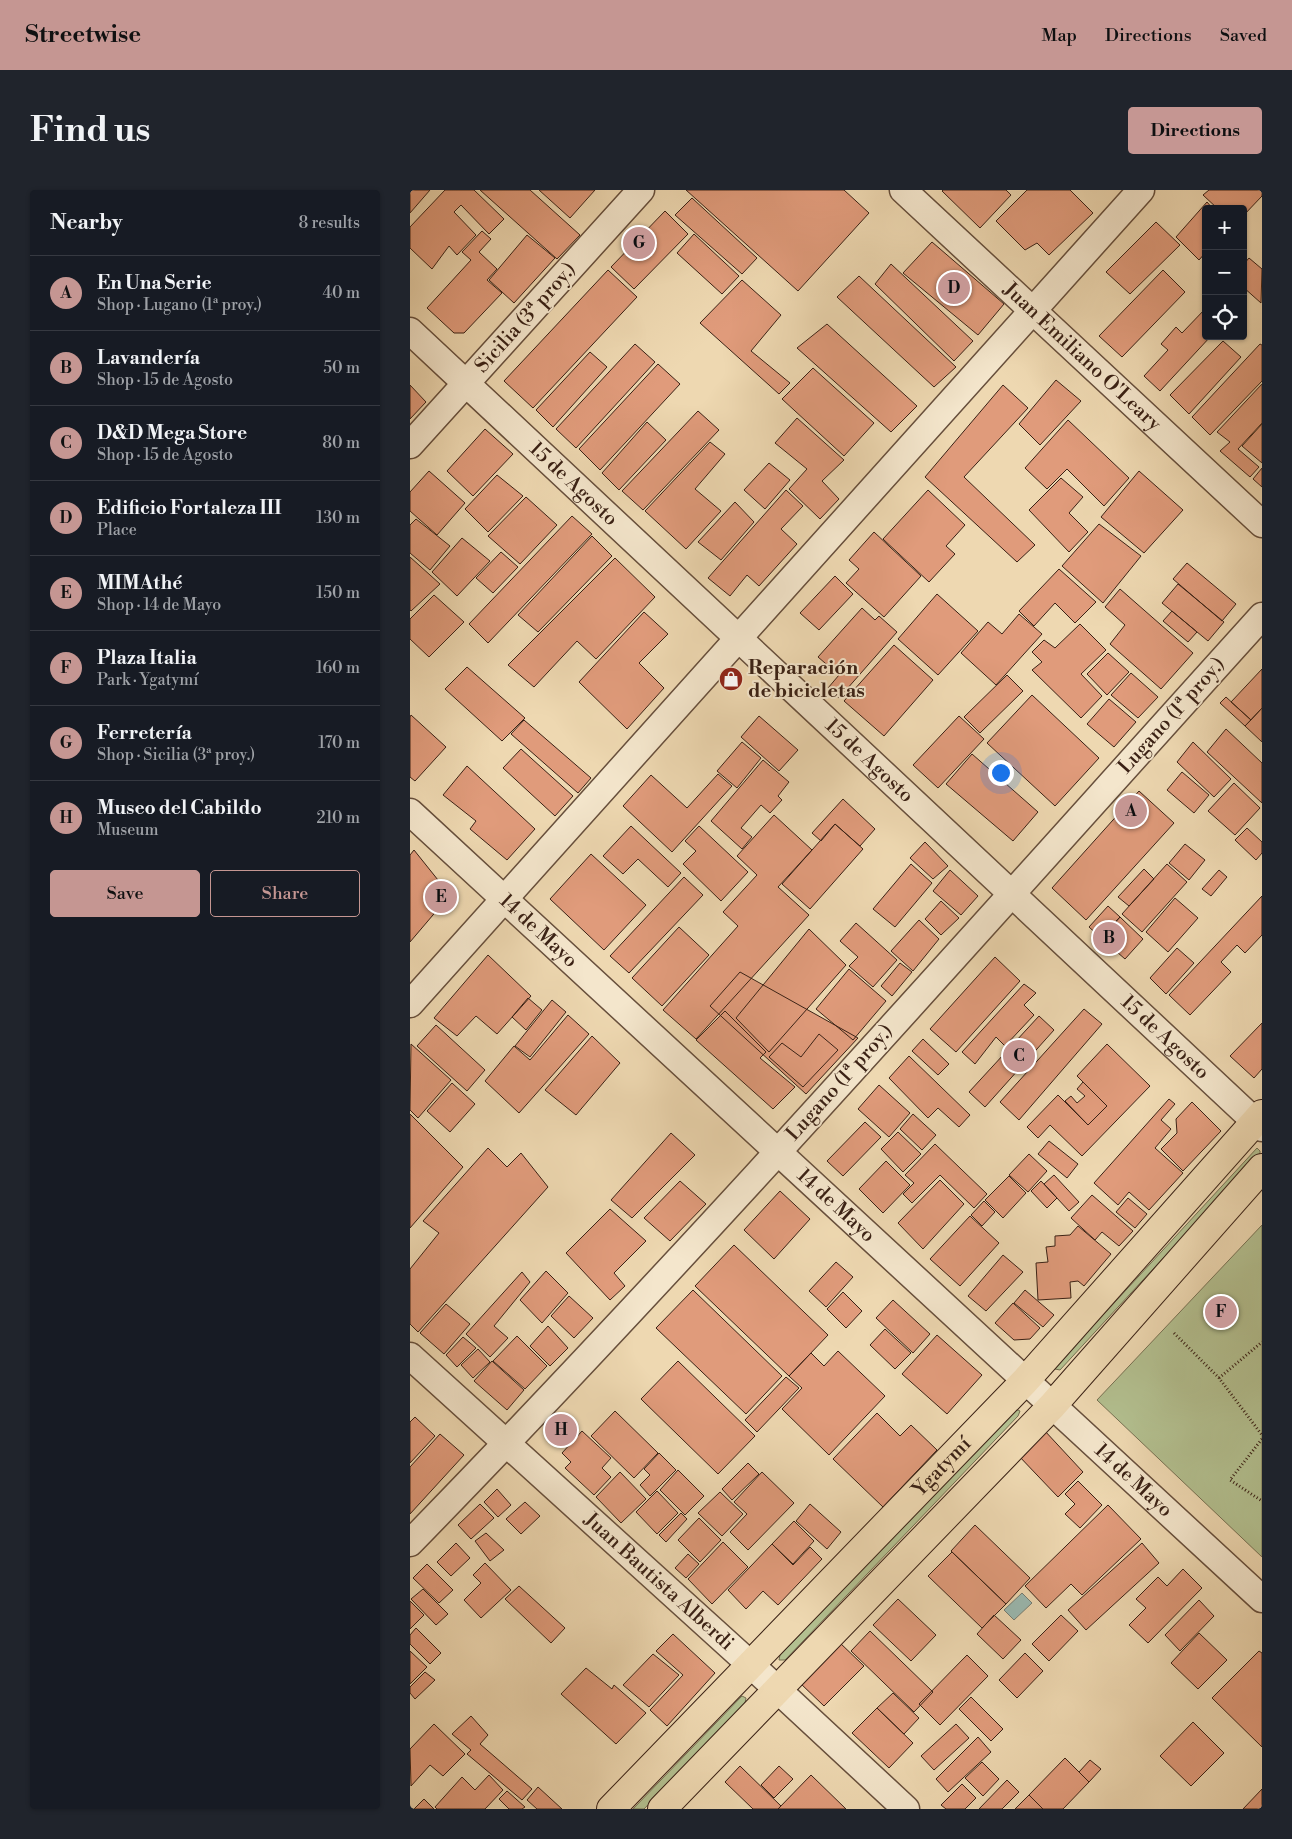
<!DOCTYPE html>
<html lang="en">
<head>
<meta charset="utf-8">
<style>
	:root { --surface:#171b24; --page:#20242c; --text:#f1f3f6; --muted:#9ea1a6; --line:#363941; --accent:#c59692 }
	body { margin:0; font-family:"Libre Bodoni",serif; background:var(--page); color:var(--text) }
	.controls { position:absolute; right:15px; top:15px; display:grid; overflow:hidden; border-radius:5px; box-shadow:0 1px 4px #0004 }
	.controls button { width:45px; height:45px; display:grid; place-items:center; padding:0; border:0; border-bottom:1px solid var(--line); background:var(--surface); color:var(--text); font:25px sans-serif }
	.you { position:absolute; left:590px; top:582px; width:18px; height:18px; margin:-12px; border:4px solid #fff; border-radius:50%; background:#1a73e8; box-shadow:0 0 0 8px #1a73e833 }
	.badge { display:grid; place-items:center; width:32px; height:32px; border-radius:50%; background:var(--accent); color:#111; font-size:16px; font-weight:700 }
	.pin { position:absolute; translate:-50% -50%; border:2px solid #fff; box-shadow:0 1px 5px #0006 }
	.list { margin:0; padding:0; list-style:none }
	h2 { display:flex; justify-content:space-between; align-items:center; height:65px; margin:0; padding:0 20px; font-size:21px }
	h2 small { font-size:16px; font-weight:400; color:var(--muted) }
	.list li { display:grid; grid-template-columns:32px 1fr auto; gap:15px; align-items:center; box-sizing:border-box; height:75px; padding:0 20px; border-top:1px solid var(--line) }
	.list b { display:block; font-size:19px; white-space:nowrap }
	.list p { margin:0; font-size:16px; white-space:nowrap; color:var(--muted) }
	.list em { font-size:16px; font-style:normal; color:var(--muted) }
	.actions { display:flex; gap:10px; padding:15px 20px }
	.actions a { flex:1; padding:11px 0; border:1px solid var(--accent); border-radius:5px; text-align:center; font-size:18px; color:var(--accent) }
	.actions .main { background:var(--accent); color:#111 }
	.icon { flex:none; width:28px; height:28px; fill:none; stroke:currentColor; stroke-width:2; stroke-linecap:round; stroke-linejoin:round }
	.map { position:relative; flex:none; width:852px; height:1619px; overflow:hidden; border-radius:5px }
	header { display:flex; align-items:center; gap:30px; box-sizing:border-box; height:70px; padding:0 25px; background:var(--accent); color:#111 }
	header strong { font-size:24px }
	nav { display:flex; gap:28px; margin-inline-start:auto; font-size:18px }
	.intro { display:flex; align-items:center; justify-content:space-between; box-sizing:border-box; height:120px; padding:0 30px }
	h1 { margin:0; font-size:35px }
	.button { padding:12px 22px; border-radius:5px; background:var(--accent); color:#111; font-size:18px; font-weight:700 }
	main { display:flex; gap:30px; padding:0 30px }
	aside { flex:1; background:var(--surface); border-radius:5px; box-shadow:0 1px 4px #0004 }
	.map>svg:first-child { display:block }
</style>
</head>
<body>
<header>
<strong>Streetwise</strong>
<nav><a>Map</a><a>Directions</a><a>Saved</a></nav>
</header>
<div class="intro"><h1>Find us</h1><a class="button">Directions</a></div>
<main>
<aside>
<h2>Nearby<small>8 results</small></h2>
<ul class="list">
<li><span class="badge">A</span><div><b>En Una Serie</b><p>Shop · Lugano (1ª proy.)</p></div><em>40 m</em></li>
<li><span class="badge">B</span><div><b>Lavandería</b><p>Shop · 15 de Agosto</p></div><em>50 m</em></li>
<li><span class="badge">C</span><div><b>D&amp;D Mega Store</b><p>Shop · 15 de Agosto</p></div><em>80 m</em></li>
<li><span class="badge">D</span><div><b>Edificio Fortaleza III</b><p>Place</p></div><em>130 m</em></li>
<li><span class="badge">E</span><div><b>MIMAthé</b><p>Shop · 14 de Mayo</p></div><em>150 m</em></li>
<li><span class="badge">F</span><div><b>Plaza Italia</b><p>Park · Ygatymí</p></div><em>160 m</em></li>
<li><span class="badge">G</span><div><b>Ferretería</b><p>Shop · Sicilia (3ª proy.)</p></div><em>170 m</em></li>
<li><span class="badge">H</span><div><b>Museo del Cabildo</b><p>Museum</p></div><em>210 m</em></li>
</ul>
<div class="actions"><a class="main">Save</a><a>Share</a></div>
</aside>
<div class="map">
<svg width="852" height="1619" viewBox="0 0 852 1619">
	<rect width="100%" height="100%" fill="#eed8b1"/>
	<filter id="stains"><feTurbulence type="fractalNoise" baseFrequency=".004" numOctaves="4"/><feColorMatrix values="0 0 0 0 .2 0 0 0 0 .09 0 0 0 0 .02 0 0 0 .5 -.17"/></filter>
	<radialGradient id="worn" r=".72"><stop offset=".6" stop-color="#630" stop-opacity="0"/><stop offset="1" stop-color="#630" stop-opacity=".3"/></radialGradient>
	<path fill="#b3c090" stroke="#767052" d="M847 958 850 961V963L650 1180 645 1179 646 1176Z
		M852 1035V1367L687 1210Z
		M606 1219 610 1221 608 1226 375 1470H369L370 1465Z
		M332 1506 336 1508 335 1513 234 1619H223Z"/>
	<path fill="#9ab9b1" stroke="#747c73" d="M612 1403 622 1413 604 1430 594 1420Z"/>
	<path fill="#e09b7b" stroke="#3a2115" d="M0 0H20L0 23Z
		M35 0H64L94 29 79 44 51 15 44 22 66 45 47 65 39 56 22 79 0 58V37Z
		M70 0H120L170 45 147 69Z
		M129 0H185L160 28Z
		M276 0H434L459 23 388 101Z
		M533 0H596L601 5 570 38 532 1Z
		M617 0H660L683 23 639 65 627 53 615 60 586 31Z
		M799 0H852V6L833 26V19H808L793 5Z
		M282 8 347 68 332 84 265 25Z
		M797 12 803 19H796V62L789 70 766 47Z
		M255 21 278 44 224 99 201 77Z
		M746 32 770 55 720 104 696 82Z
		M72 41 81 49 69 62 87 79 77 90 92 103 54 143H44L17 118 61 70 52 62Z
		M284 44 329 86 312 104 267 63Z
		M117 45 145 68 104 113 79 90Z
		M522 52 594 114 568 145 493 83Z
		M839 68 852 79 851 113 833 97V75Z
		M481 74 563 151 544 171 465 94Z
		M198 80 227 107 123 218 94 191Z
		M753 80 775 102 712 167 689 146Z
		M449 86 546 177 524 197 427 107Z
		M332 90 371 125 341 161 380 193 369 204 290 133Z
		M796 118V146H801L750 201 734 186 758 160 751 154 766 137 772 143Z
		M417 134 507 216 481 242 387 158Z
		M813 151 831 167 779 224 760 205Z
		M225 154 245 172 166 258 146 239Z
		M850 154 852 155V191L800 245 782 227Z
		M180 162 197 177 143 237 126 220Z
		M248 174 270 194 190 280 169 259Z
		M403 178 464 233 434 266 372 209Z
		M646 190 671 211 630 255 609 234Z
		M852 194V233L828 259 849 277 840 287 810 261 820 252 807 242Z
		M0 195 16 212 0 229Z
		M593 195 618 218 554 287 625 355 607 372 515 287Z
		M288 221 309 240 233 320 212 301Z
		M387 228 434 270 412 291 429 309 410 329 379 299 397 279 365 253Z
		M658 230 719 288 694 316 657 279 637 299 615 278Z
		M237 232 256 250 209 300 192 283Z
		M852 234V273L832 256Z
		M75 239 103 264 63 306 37 281Z
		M300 252 315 264 285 299 311 321 276 359 235 321Z
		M359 273 380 290 355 319 334 300Z
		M852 278V297L843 289Z
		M19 281 55 313 27 345 0 321V302Z
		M729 281 773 320 734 363 691 327Z
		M87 285 113 306 78 342 55 319Z
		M651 288 673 307 659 323 678 342 659 362 619 320Z
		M376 300 393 316 371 339 387 354 349 396 337 385 320 406 298 388Z
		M518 300 555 335 536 356 545 364 519 392 473 349Z
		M116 307 147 335 110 374 78 346Z
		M325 312 344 332 311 370 288 352Z
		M162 326 182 344 78 453 59 434Z
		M6 329 40 356 20 380 0 363V335Z
		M689 334 731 366 693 413 652 376Z
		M464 342 511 386 474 427 436 393 449 379 439 370Z
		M182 346 202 366 128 442 108 425Z
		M52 348 80 371 47 406 22 382Z
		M91 362 108 377 83 403 66 388Z
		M0 367 30 394 1 421 0 420Z
		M205 368 245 407 186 469 167 451 124 497 98 475Z
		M777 373 826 414 812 431 763 389Z
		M649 379 686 412 665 433 645 413 624 436 609 421Z
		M425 386 443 404 409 440 390 423Z
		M768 394 814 432 798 451 752 413Z
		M710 399 783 463 751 499 700 454 715 435 695 417Z
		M527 404 568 441 528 485 488 449Z
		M24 405 54 432 19 467 0 449V429Z
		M452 418 465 430 469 426 487 442 429 508 418 498 429 485 408 467Z
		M762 421 787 442 778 452 753 431Z
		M234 422 258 444 229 473 254 498 217 539 169 492Z
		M609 424 632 444 586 495 551 463 578 432 592 444Z
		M670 434 696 460 671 484 692 506 671 528 622 480 632 472 622 462 634 450 645 458Z
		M484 455 523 490 474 546 434 511Z
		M698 463 719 482 697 505 677 484Z
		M57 477 115 528 92 551 35 499Z
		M852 479V518L841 530 821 512Z
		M721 483 748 507 728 528 701 505Z
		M597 485 613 501 570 543 554 527Z
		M622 505 689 568 645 616 577 553Z
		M816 507 841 530 835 536 810 513Z
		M699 509 726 532 704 557 677 534Z
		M852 518V552L835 536Z
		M1 525 36 557 5 591 0 587V527Z
		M349 526 388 560 369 581 331 547Z
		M549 526 574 549 528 598 503 575Z
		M114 530 181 588 168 603 101 544Z
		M816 539 852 573V613L797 562Z
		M332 552 351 568 327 598 307 581Z
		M783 552 821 589 804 607 767 572Z
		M111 559 163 606 145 626 93 578Z
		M562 564 628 622 603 651 536 594Z
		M353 570 379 592 368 606 372 610 360 623 351 615 331 638 342 647 332 659 301 631Z
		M57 576 125 639 97 670 60 639 66 631 33 605Z
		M772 582 799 605 784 623 757 600Z
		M308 584 322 596 262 662 213 616 241 585 277 618Z
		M824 593 850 618 825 645 798 621Z
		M729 601 764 633 676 730 642 698Z
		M433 609 465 639 450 656 425 634 411 651 402 643Z
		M364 625 402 660 368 697 399 725 286 849 253 820 328 736 313 722 347 685 327 666Z
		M425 634 453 659 400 719 372 694Z
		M221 636 271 683 258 697 228 669 213 684 193 666Z
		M289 636 338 682 311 711 273 674 286 661 275 651Z
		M837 638 852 652V663L846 670 825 650Z
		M515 652 538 676 523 689 500 668Z
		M775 654 795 670 779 690 759 673Z
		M4 660 40 705 0 752V665Z
		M181 664 236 715 194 760 140 709Z
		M501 674 522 693 485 737 463 719Z
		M757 674 777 692 732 742 712 724Z
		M734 679 744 689 719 716 708 707Z
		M540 680 568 706 551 725 523 701Z
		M809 680 817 687 801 706 792 699Z
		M274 687 293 705 219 783 200 766Z
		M852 706V745L835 763 827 755 811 772 821 782 780 825 759 805Z
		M765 708 788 728 758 762 736 742Z
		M531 711 549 728 531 745 515 729Z
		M698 716 710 727 691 748 679 737Z
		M710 727 733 749 715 769 691 748Z
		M509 730 529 749 503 781 481 761Z
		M446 733 487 770 463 797 439 776 448 767 430 751Z
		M269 737 299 765 252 816 222 788Z
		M399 739 436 775 359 862 326 828Z
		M767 758 784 773 756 804 740 788Z
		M78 765 121 806 87 844 66 826 47 846 24 828Z
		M585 767 610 791 546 862 520 839Z
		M490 773 502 782 482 806 471 796Z
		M439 779 476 811 443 850 406 819Z
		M330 782 448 848 396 904 300 816Z
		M614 794 626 803 614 815 624 825 595 856 586 847 565 874 552 862Z
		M118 808 132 820 116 840 102 827Z
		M142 810 156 822 120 867 105 856Z
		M674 819 692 834 609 930 590 912Z
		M315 821 356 862 350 868 385 897 363 919 286 850Z
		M158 825 179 844 109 923 75 891 104 856 120 870Z
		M629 826 644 840 575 917 559 902Z
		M852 833V879L844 888 820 866Z
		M26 835 75 880 57 901 7 856Z
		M409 844 428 860 393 897 359 867 372 853 391 867Z
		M182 846 210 873 166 925 135 900Z
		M513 849 539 874 528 885 502 861Z
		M1 854 41 890 8 928 0 920Z
		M697 854 740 896 672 966 640 935 628 948 617 937 648 905 678 935 697 916 667 886Z
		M499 866 560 925 549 937 528 918 518 928 479 888Z
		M673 892 697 916 678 935 655 911 661 906 667 913 675 906 667 899Z
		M42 893 65 914 40 942 17 921Z
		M469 895 500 923 479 947 448 919Z
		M759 909 765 914 751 930 761 939 745 958 773 983 739 1020 719 1002 708 1015 684 993Z
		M782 912 811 941 773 981 751 959 767 943 766 929Z
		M0 924 53 977 0 1038Z
		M503 924 526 945 512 960 490 939Z
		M455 932 471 947 433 986 417 971Z
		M488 942 511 964 493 982 471 959Z
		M261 943 285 965 222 1028 201 1010Z
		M639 951 668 974 657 988 628 964Z
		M525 954 577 1004 564 1018 530 985 502 1013 493 1004 504 993 495 985Z
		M78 958 97 977 111 963 138 997 8 1142 0 1134V1079L29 1043 13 1031Z
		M619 964 637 981 618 1002 599 985Z
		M476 971 500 995 473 1023 449 999Z
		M644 985 669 1012 659 1021 634 994Z
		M599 986 616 1003 593 1028 575 1010Z
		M530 990 554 1014 513 1059 488 1033Z
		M270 991 296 1014 260 1051 234 1028Z
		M631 991 647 1008 637 1018 621 1001Z
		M370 1001 400 1029 364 1069 334 1040Z
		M682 1005 723 1041 709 1056 692 1042 685 1050 661 1028Z
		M718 1008 737 1024 725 1038 706 1022Z
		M574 1011 585 1022 572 1036 561 1025Z
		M200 1019 236 1051 204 1083 215 1096 200 1110 156 1063Z
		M560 1026 589 1053 550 1096 520 1069Z
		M668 1036 701 1064 674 1096 668 1091 660 1092 661 1108 628 1110 626 1073 638 1072 636 1057 645 1056V1046L660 1045Z
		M324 1055 418 1145 379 1186 285 1096Z
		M593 1065 613 1082 576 1121 558 1106Z
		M426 1072 443 1087 416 1117 399 1101Z
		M136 1081 158 1103 132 1133 110 1110Z
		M112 1082 120 1092 84 1136 98 1148 80 1167 56 1144Z
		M283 1100 372 1186 336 1224 246 1138Z
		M615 1100 644 1125 633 1137 604 1113Z
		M433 1102 452 1121 436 1138 417 1119Z
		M159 1106 183 1128 164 1148 141 1126Z
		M483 1110 520 1144 503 1163 466 1128Z
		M603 1113 630 1138 620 1149 604 1150 585 1133Z
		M36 1114 60 1134 34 1164 10 1143Z
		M138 1136 158 1158 140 1176 120 1156Z
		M475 1139 501 1163 485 1179 460 1155Z
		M527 1145 572 1185 537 1224 492 1184Z
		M107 1146 137 1176 115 1199 83 1171Z
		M53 1147 66 1158 47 1177 36 1165Z
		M68 1159 80 1172 63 1188 51 1175Z
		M428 1161 475 1206 419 1265 372 1219 392 1198 379 1186 401 1163 414 1176Z
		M82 1171 114 1200 97 1220 64 1191Z
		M268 1171 345 1246 308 1284 231 1209Z
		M376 1187 389 1198 347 1242 335 1230Z
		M205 1221 248 1263 224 1288 181 1246Z
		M467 1223 490 1246 501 1235 527 1260 473 1317 423 1269Z
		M5 1227 25 1246 0 1273V1232Z
		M634 1240 673 1282 648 1307 607 1264Z
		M172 1241 201 1268 192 1278 201 1287 184 1305 155 1278 161 1272 152 1263Z
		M30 1244 54 1265 0 1324V1277Z
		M249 1263 266 1280 240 1306 230 1295 240 1285 234 1279Z
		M338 1273 349 1284 322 1310 312 1299Z
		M268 1280 294 1306 275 1325 250 1300Z
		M210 1282 236 1309 211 1333 186 1307Z
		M352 1282 384 1313 338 1360 320 1342 337 1324 324 1312Z
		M668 1291 692 1315 670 1338 655 1324 665 1314 655 1304Z
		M87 1299 101 1315 88 1327 74 1312Z
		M247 1301 268 1323 247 1344 226 1322Z
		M310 1302 333 1324 312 1346 288 1323Z
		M115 1312 130 1326 111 1344 96 1329Z
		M70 1314 84 1328 61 1349 48 1335Z
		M400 1314 431 1342 417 1359 386 1331Z
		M698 1315 731 1349 672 1405 661 1394 636 1418 615 1396Z
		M271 1323 277 1329 256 1352 249 1345Z
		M289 1328 311 1350 290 1372 268 1350Z
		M384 1331 404 1351 383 1374 362 1354Z
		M565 1335 620 1388 596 1414 541 1361Z
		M76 1343 94 1360 80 1371 65 1351Z
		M313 1352 338 1377 302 1414 278 1389Z
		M46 1353 60 1368 41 1386 27 1372Z
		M732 1353 749 1373 676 1440 658 1420Z
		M362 1354 383 1375 400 1357 412 1369 368 1415 353 1401 336 1419 318 1400Z
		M542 1362 596 1414 572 1438 518 1386Z
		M278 1364 289 1374 276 1388 265 1378Z
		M75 1373 101 1400 71 1428 54 1410 71 1393 63 1385Z
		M17 1374 43 1400 29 1413 3 1388Z
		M773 1379 792 1398 738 1453 719 1435 736 1418 726 1409 748 1387 757 1396Z
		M109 1396 155 1438 141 1453 95 1409Z
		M13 1399 38 1424 26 1435 1 1409Z
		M488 1409 526 1445 501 1471 463 1435Z
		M789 1410 804 1426 770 1461 755 1445Z
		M0 1411 14 1425 0 1439Z
		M584 1425 611 1450 593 1469 567 1444Z
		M651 1425 668 1441 639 1471 622 1454Z
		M6 1438 31 1463 20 1474 0 1454V1445Z
		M460 1441 523 1502 504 1522 441 1461Z
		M789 1443 817 1470 788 1499 761 1473Z
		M263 1444 305 1483 257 1536 240 1520 273 1485 246 1461Z
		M428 1451 454 1476 414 1516 389 1492Z
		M0 1461 17 1477 0 1494Z
		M849 1461 852 1463V1557L802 1508Z
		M615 1463 633 1481 607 1508 589 1490Z
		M243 1464 269 1485 239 1517 213 1495Z
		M557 1465 578 1486 530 1535 509 1514Z
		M176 1478 202 1499 204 1495 236 1523 206 1554 151 1504Z
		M15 1482 25 1490 5 1509 0 1503V1497Z
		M483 1503 509 1528 494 1544 467 1518Z
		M561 1507 593 1539 581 1551 549 1519Z
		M467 1518 503 1553 479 1578 442 1543Z
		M61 1526 78 1545 70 1554 122 1599 112 1610 57 1564 61 1560 42 1544Z
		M783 1532 814 1563 781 1596 750 1566Z
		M24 1534 55 1564 33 1586 20 1575 1 1596 0 1559Z
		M546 1534 559 1548 524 1580 511 1566Z
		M568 1547 581 1562 538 1602 526 1589Z
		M655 1568 679 1592 653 1619H633L619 1605Z
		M680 1570 691 1579 679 1592 669 1582Z
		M572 1572 589 1589 573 1606 555 1588Z
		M330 1576 371 1616 368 1619H343L315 1592Z
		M369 1576 383 1589 364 1608 351 1595Z
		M79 1585 93 1600 75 1619H27L25 1617 52 1587 65 1600Z
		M401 1585 436 1619H368Z
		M597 1590 609 1602 592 1619H569Z
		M552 1594 566 1608 555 1619H536L531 1615Z
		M128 1597 152 1619H127L117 1610Z
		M852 1599V1619H833Z
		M97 1601 115 1617 112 1619H99L89 1609Z
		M619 1605 633 1619H605Z
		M14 1609 24 1619H4Z"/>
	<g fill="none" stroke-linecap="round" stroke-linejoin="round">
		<g stroke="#674f3c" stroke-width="29">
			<g id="street">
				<path id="s1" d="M493 0 852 334"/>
				<path id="s2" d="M0 141 852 938"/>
				<path d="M0 255 231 0"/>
				<path id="s3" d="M0 622 852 1409"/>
				<path d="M0 814 731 0"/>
				<path id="s4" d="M0 1166 341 1475 496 1619"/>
				<path d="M0 1353C293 1052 571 737 852 426"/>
			</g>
		</g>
		<g stroke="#3a2115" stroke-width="30">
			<g id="primary">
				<path id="s5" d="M201 1619 615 1191 852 924"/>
				<path d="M252 1619 642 1216 852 978"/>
			</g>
		</g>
		<path stroke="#3a2115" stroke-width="3" stroke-dasharray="1 2.5" stroke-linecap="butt" d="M764 1143 809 1188 852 1245
			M809 1188 852 1152
			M852 1249 820 1290 852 1311"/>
		<use href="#street" stroke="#f4e6cc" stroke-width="26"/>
		<use href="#primary" stroke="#eed8b1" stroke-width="28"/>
	</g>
	<defs>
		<g id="shop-disc" transform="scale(1.25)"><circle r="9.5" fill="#8f2418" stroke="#f4e6cc"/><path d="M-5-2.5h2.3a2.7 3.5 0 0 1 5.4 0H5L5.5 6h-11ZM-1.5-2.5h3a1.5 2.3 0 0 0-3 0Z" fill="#fff"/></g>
	</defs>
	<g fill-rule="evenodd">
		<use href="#shop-disc" x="321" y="489"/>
	</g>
	<g text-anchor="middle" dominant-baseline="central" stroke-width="4" stroke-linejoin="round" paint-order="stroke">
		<g font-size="20" fill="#3a2115" stroke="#f4e6cc">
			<text transform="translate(116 128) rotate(-48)">Sicilia (3ª proy.)</text>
			<text stroke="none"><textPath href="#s1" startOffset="245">Juan Emiliano O'Leary</textPath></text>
			<text stroke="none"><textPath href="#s2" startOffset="224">15 de Agosto</textPath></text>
			<text transform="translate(762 526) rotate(-48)">Lugano (1ª proy.)</text>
			<text stroke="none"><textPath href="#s2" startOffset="629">15 de Agosto</textPath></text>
			<text stroke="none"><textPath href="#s3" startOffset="175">14 de Mayo</textPath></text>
			<text stroke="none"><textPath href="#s2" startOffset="1034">15 de Agosto</textPath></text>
			<text transform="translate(430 893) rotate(-48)">Lugano (1ª proy.)</text>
			<text stroke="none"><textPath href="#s3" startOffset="580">14 de Mayo</textPath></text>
			<text stroke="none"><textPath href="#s5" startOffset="476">Ygatymí</textPath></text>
			<text stroke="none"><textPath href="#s3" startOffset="985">14 de Mayo</textPath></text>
			<text stroke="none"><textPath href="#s4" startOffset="336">Juan Bautista Alberdi</textPath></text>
		</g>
		<g font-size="20" font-weight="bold" fill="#3a2115" stroke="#f4e6cc" text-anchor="start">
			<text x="338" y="478">Reparación<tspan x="338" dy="23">de bicicletas</tspan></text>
		</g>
	</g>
	<rect width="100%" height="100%" filter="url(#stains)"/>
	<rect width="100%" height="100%" fill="url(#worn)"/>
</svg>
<div class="controls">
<button>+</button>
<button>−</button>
<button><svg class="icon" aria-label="locate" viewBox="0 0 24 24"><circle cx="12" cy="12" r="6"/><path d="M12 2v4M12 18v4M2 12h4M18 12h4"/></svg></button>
</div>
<div class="you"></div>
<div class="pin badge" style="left:721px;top:621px">A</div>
<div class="pin badge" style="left:699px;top:748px">B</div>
<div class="pin badge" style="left:609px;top:866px">C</div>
<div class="pin badge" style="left:544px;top:98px">D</div>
<div class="pin badge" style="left:31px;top:707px">E</div>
<div class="pin badge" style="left:811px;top:1122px">F</div>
<div class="pin badge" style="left:229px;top:53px">G</div>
<div class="pin badge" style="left:151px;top:1240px">H</div>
</div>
</main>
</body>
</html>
